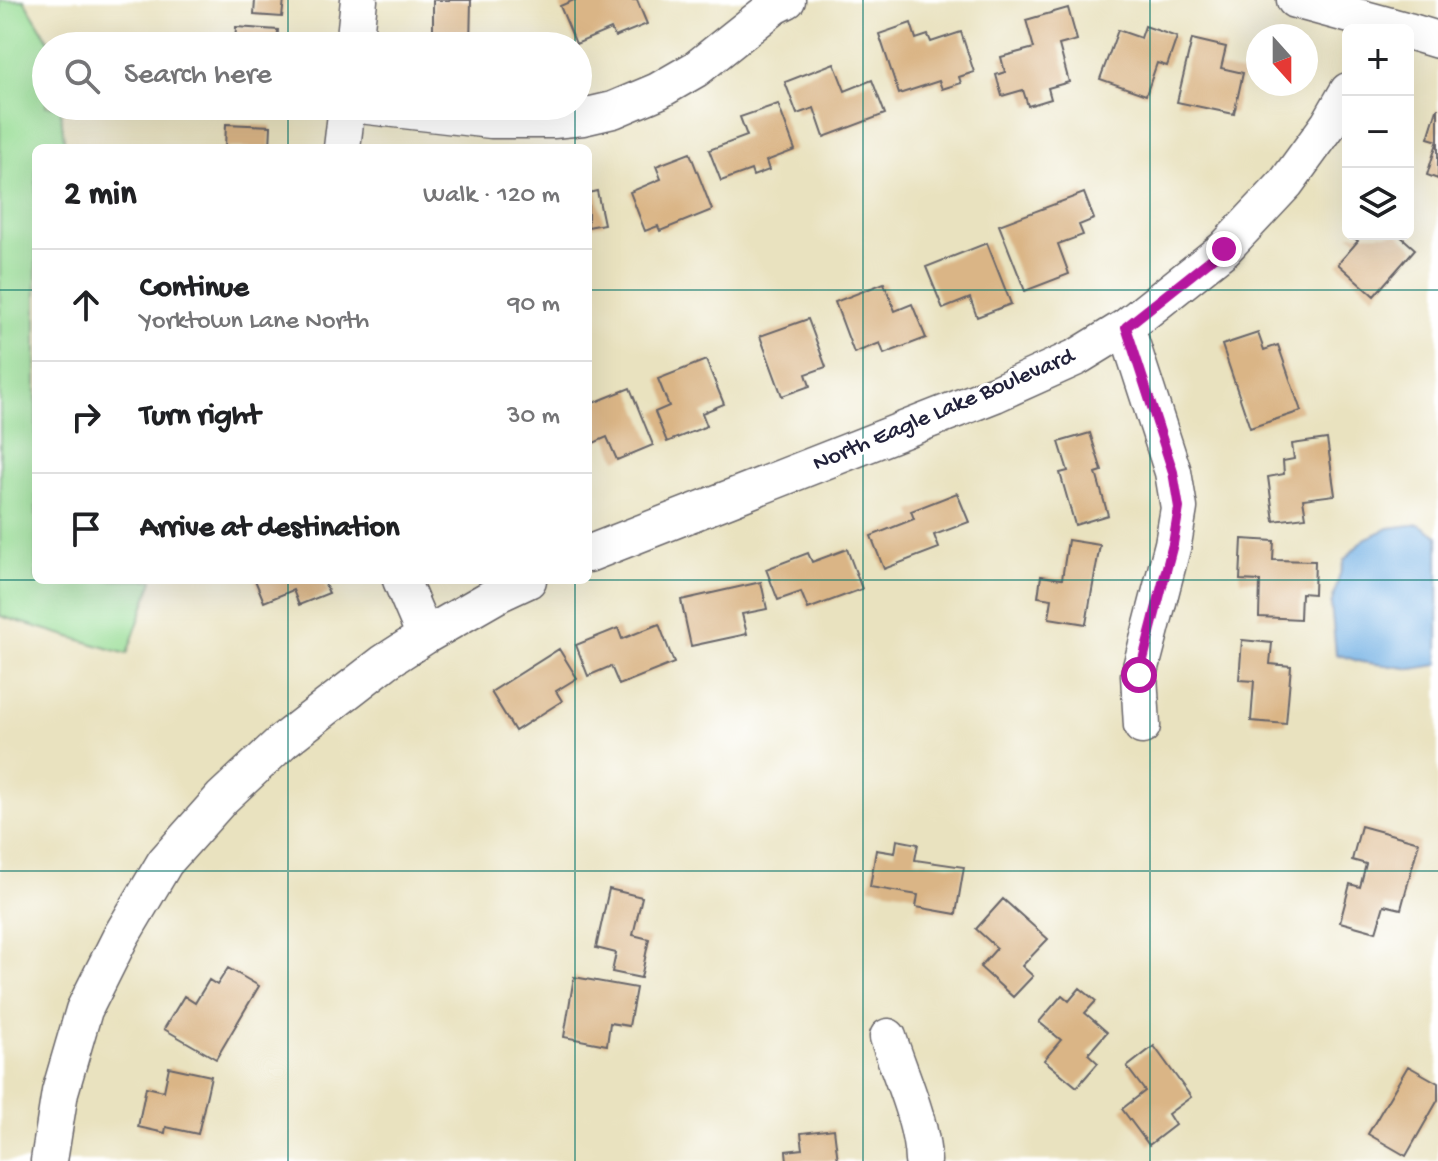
<!DOCTYPE html>
<html lang="en">
<head>
<meta charset="utf-8">
<style>
	:root { --surface:#fff; --page:#f6f6f6; --text:#202124; --muted:#757577; --line:#e0e0e0 }
	body { margin:0; font-family:"Gochi Hand",sans-serif; background:var(--page); color:var(--text) }
	.controls { position:absolute; right:24px; top:24px; display:grid; overflow:hidden; border-radius:12px; box-shadow:0 8px 32px #0002 }
	.controls button { width:72px; height:72px; display:grid; place-items:center; padding:0; border:0; border-bottom:2px solid var(--line); background:var(--surface); color:var(--text); font:40px sans-serif }
	.compass { position:absolute; left:1246px; top:24px; width:72px; height:72px; border-radius:50%; background:var(--surface); box-shadow:0 8px 32px #0002; rotate:159deg }
	.stop { position:absolute; width:24px; height:24px; margin:-18px; border:6px solid #b5179e; border-radius:50%; background:#fff }
	.stop.end { background:#b5179e; border-color:#fff; box-shadow:0 2px 8px #0008 }
	.list { margin:0; padding:0; list-style:none }
	h2 { display:flex; justify-content:space-between; align-items:center; height:104px; margin:0; padding:0 32px; font-size:34px }
	h2 small { font-size:26px; font-weight:400; color:var(--muted) }
	.list li { display:grid; grid-template-columns:52px 1fr auto; gap:24px; align-items:center; box-sizing:border-box; height:112px; padding:0 32px; border-top:2px solid var(--line) }
	.list b { display:block; font-size:30px; white-space:nowrap }
	.list p { margin:0; font-size:26px; white-space:nowrap; color:var(--muted) }
	.list em { font-size:26px; font-style:normal; color:var(--muted) }
	.icon { flex:none; width:44px; height:44px; fill:none; stroke:currentColor; stroke-width:2; stroke-linecap:round; stroke-linejoin:round }
	.map { position:relative; flex:none; width:1438px; height:1161px; overflow:hidden }
	.search { position:absolute; background:var(--surface); box-shadow:0 8px 32px #0002; left:32px; top:32px; width:560px; height:88px; display:flex; align-items:center; gap:20px; box-sizing:border-box; padding:0 28px; border-radius:44px; color:var(--muted); font-size:30px }
	.panel { position:absolute; background:var(--surface); box-shadow:0 8px 32px #0002; left:32px; top:144px; width:560px; height:440px; border-radius:12px }
	.map>svg:first-child { display:block }
</style>
</head>
<body>
<div class="map">
<svg width="1438" height="1161" viewBox="0 0 1438 1161">
	<rect width="100%" height="100%" fill="#fff"/>
	<filter id="ink" filterUnits="userSpaceOnUse"><feTurbulence type="fractalNoise" baseFrequency=".0125" numOctaves="2"/><feDisplacementMap in="SourceGraphic" scale="16" xChannelSelector="R" yChannelSelector="G"/><feConvolveMatrix kernelMatrix="1 2 1 2 8 2 1 2 1" color-interpolation-filters="sRGB"/></filter>
	<filter id="wash" filterUnits="userSpaceOnUse"><feTurbulence type="fractalNoise" baseFrequency=".006" numOctaves="4" result="noise"/><feDisplacementMap in="SourceGraphic" scale="32" xChannelSelector="R" yChannelSelector="G"/><feGaussianBlur stdDeviation="1.8" result="paint"/><feColorMatrix in="noise" values="0 0 0 0 0 0 0 0 0 0 0 0 0 0 0 0 0 1.4 0 .05"/><feComposite in="paint" operator="in"/></filter>
	<g filter="url(#wash)">
		<rect width="100%" height="100%" fill="#e9e2bf"/>
		<path fill="#98dd95" stroke="#5d8068" stroke-width="2" d="M0 0H24L52 46H46V106H60L65 148H36V580H153L127 654 0 616Z"/>
		<path fill="#70afe3" stroke="#49688f" stroke-width="2" d="M1419 524 1438 536V665L1413 669 1361 662 1336 654 1331 605 1344 560 1364 539 1389 528Z"/>
		<g id="blocks">
			<path fill="#dab586" d="M255 0H284L282 17 254 15Z
				M433 0H471L470 46H433Z
				M574 0H637L647 24 615 37 611 29 576 44 560 6Z
				M1068 8 1077 40 1059 45 1069 82 1048 88 1051 99 1028 106 1023 90 1002 96 996 75 1005 72 1001 57 1034 48 1026 20Z
				M911 23 916 39 928 35 931 42 961 32 974 72 959 77 961 83 942 89 939 81 899 94 879 34Z
				M1145 26 1177 37 1167 66 1157 63 1146 95 1100 79 1118 30 1141 38Z
				M236 27 278 30 277 46H235Z
				M1192 39 1226 47 1221 68 1243 73 1234 114 1177 102Z
				M834 63 845 91 872 80 885 114 824 137 814 108 797 114 785 82Z
				M778 104 795 150 766 161 769 170 753 176 751 170 721 181 709 150 747 136 740 117Z
				M243 106H282L281 113 243 110Z
				M1437 109H1438V141L1428 138Z
				M226 124 271 126 270 148H225Z
				M1437 143H1438V179L1427 175Z
				M690 153 712 210 660 231 658 226 645 231 630 192 661 179 656 166Z
				M597 191 604 224 588 227V193Z
				M1084 193 1094 219 1079 225 1083 235 1058 244 1069 274 1025 291 999 225Z
				M1349 234H1398L1415 249 1374 296 1338 264 1358 241Z
				M987 243 1011 304 977 317 970 298 943 309 926 267Z
				M884 283 895 311 912 304 926 338 884 354 880 343 854 353 835 302Z
				M808 319 826 367 806 374 810 386 782 396 760 336Z
				M1258 333 1264 350 1278 345 1301 411 1250 428 1222 345Z
				M706 360 724 404 702 413 707 426 667 442 655 412 669 406 658 379Z
				M630 388 653 445 617 460 607 437 589 445 588 405Z
				M1090 433 1102 471 1096 473 1108 515 1075 525 1060 473 1068 471 1059 442Z
				M1327 439 1335 495 1303 499 1306 517 1274 521 1268 477 1284 474 1283 461 1294 459 1292 444Z
				M957 493 969 522 934 535 939 548 884 569 871 536 914 519 911 511Z
				M1242 539 1274 541 1273 560 1315 561 1314 594 1301 593 1300 619 1259 617 1260 581 1240 580Z
				M1068 540 1100 545 1086 624 1049 618 1052 599 1038 597 1041 576 1062 579Z
				M847 549 862 589 808 609 801 592 778 600 766 569 808 553 812 562Z
				M255 580H323L329 593 299 605 293 590 264 602Z
				M761 582 767 609 742 614 747 634 691 646 681 600Z
				M659 624 674 663 619 685 611 666 588 676 576 645 618 628 622 639Z
				M1242 640 1272 643 1270 664 1291 666 1286 724 1251 721 1254 681 1239 680Z
				M559 649 577 678 556 691 562 701 515 731 491 692Z
				M1361 826 1419 842 1401 909 1384 905 1376 932 1340 922 1350 884 1360 887 1366 864 1352 860Z
				M897 840 918 844 915 860 964 867 956 914 916 907 918 895 870 887 876 850 895 853Z
				M609 889 642 897 633 935 649 939 641 978 612 972 616 953 596 948Z
				M1003 899 1048 939 1022 966 1033 976 1013 997 980 967 997 948 976 929Z
				M228 968 259 986 216 1059 164 1029 184 996 195 1003 209 980 217 985Z
				M574 977 636 988 629 1026 610 1023 607 1045 564 1037Z
				M1080 988 1096 1001 1085 1013 1107 1032 1088 1054 1098 1063 1077 1087 1044 1060 1061 1040 1039 1022 1062 995 1069 1001Z
				M1154 1046 1191 1097 1168 1114 1175 1125 1149 1145 1122 1109 1145 1091 1127 1067Z
				M1408 1066 1438 1083V1100L1406 1156 1368 1134Z
				M169 1067 211 1076 198 1134 166 1127 165 1133 138 1127 146 1087 164 1091Z
				M834 1129 838 1161H787L786 1151 803 1149 801 1133Z"/>
		</g>
	</g>
	<g filter="url(#ink)">
		<use href="#blocks" fill-opacity="0" stroke="#686569" stroke-width="2"/>
		<g fill="none" stroke-linecap="round" stroke-linejoin="round">
			<g stroke="#686569" stroke-width="39">
				<path id="minor" d="M1295 0 1405 30
					M1408 31 1438 40
					M354 46 359 0
					M368 106 491 120H553L583 117 613 110 658 91 696 69 775 6 787 0
					M342 148 347 106
					M1126 327 1173 472 1179 508 1173 544 1139 675 1142 726
					M588 554 995 394 1077 357 1126 327 1224 249 1286 183 1329 124 1348 91
					M401 580 425 636
					M888 1037C900 1075 922 1121 923 1161
					M49 1161 60 1092 84 1010 121 936 165 862 222 798 283 741 385 662 425 636 500 593 528 580"/>
			</g>
			<use href="#minor" stroke="#fff" stroke-width="36"/>
		</g>
	</g>
	<g fill="none" stroke-linecap="round" stroke-linejoin="round" filter="url(#ink)">
		<path stroke="#b5179e" stroke-width="10" d="M1139 675 1173 544 1179 508 1173 472 1126 327 1224 249"/>
	</g>
	<path fill="none" stroke="#0f766e" stroke-width="2" stroke-opacity="0.55" d="M288 0V46M575 0V46M863 0V1161M1150 0V1161M288 106V148M575 106V148M0 290H36M588 290H1438M0 580H1438M288 580V1161M575 580V1161M0 871H1438"/>
	<g text-anchor="middle" dominant-baseline="central" stroke-width="6" stroke-linejoin="round" paint-order="stroke">
		<g font-size="24" fill="#22223b" stroke="#fff">
			<text transform="translate(944 411) rotate(-23)">North Eagle Lake Boulevard</text>
		</g>
	</g>
</svg>
<div class="controls">
<button>+</button>
<button>−</button>
<button><svg class="icon" aria-label="layers" viewBox="0 0 24 24"><path d="M12 4l9 5-9 5-9-5zM3 14l9 5 9-5"/></svg></button>
</div>
<svg class="compass" viewBox="-18 -18 36 36"><path d="M0-13l5 13h-10z" fill="#e53935"/><path d="M0 13l5-13h-10z" fill="#757577"/></svg>
<div class="stop" style="left:1139px;top:675px"></div>
<div class="stop end" style="left:1224px;top:249px"></div>
<div class="search"><svg class="icon" aria-label="search" viewBox="0 0 24 24"><circle cx="10" cy="10" r="6"/><path d="M15 15l6 6"/></svg>Search here</div>
<section class="panel">
<h2>2 min<small>Walk · 120 m</small></h2>
<ul class="list">
<li><svg class="icon" aria-label="ahead" viewBox="0 0 24 24"><path d="M12 20V5M6 11l6-6 6 6"/></svg><div><b>Continue</b><p>Yorktown Lane North</p></div><em>90 m</em></li>
<li><svg class="icon" aria-label="right" viewBox="0 0 24 24"><path d="M7 20v-9h11M14 6l5 5-5 5"/></svg><div><b>Turn right</b></div><em>30 m</em></li>
<li><svg class="icon" aria-label="arrive" viewBox="0 0 24 24"><path d="M6 21V4h12l-3 4 3 4H6"/></svg><div><b>Arrive at destination</b></div></li>
</ul>
</section>
</div>
</body>
</html>
